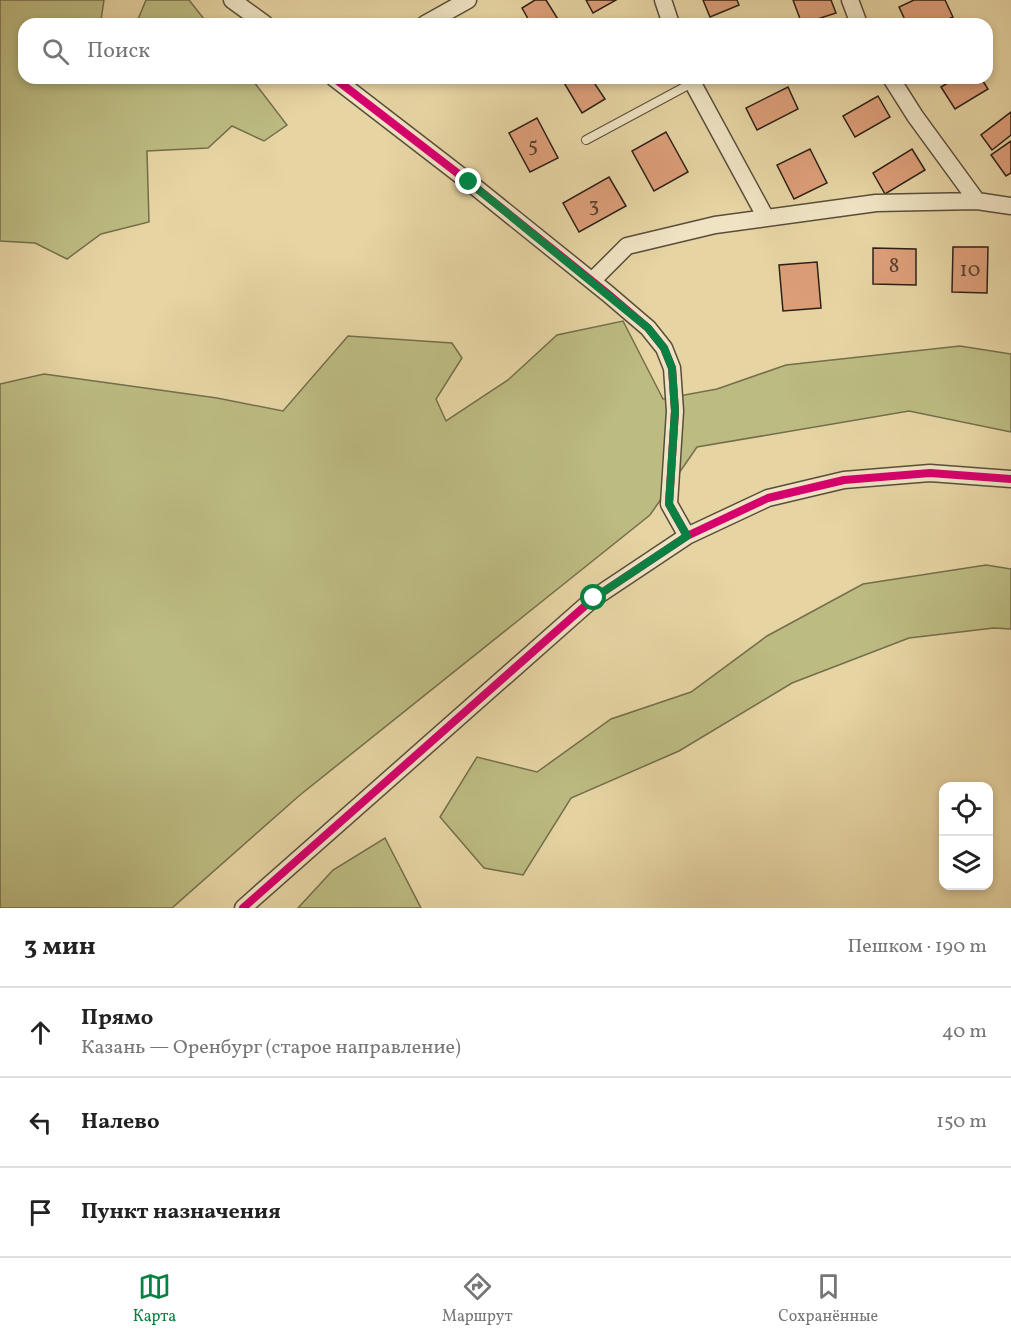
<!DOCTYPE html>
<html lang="ru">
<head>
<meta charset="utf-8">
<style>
	:root { --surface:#fff; --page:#f6f6f6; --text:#222; --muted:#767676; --line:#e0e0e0; --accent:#0b8043 }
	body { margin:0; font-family:Vollkorn,serif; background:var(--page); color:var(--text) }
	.controls { position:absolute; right:18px; bottom:18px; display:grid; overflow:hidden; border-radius:12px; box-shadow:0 3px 9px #0003 }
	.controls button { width:54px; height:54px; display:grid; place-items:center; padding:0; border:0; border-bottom:2px solid var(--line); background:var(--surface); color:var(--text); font:30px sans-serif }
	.stop { position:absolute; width:18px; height:18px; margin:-14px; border:4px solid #0b8043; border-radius:50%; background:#fff }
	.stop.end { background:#0b8043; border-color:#fff; box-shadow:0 2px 6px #0008 }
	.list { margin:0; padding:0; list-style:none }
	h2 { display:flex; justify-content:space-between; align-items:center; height:78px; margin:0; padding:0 24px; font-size:26px }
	h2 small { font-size:20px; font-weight:400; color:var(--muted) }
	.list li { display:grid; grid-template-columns:39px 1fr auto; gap:18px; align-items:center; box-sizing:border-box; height:90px; padding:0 24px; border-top:2px solid var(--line) }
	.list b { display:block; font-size:22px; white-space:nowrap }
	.list p { margin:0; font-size:20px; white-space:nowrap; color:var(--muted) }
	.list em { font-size:20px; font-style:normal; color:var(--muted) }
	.icon { flex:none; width:33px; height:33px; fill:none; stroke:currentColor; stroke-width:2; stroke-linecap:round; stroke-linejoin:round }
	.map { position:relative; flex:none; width:1011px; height:908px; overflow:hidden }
	.search { position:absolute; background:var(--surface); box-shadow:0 3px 9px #0003; left:18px; right:18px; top:18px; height:66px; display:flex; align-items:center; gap:15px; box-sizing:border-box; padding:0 21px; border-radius:18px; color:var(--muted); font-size:22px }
	.sheet { height:348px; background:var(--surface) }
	nav { display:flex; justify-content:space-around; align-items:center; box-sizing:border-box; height:84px; border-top:2px solid var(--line); background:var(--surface); font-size:16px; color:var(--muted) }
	nav a { display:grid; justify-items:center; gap:3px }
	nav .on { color:var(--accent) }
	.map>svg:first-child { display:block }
</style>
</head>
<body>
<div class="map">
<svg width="1011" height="908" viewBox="0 0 1011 908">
	<rect width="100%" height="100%" fill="#e6d4a3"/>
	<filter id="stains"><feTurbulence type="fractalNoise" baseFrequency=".00333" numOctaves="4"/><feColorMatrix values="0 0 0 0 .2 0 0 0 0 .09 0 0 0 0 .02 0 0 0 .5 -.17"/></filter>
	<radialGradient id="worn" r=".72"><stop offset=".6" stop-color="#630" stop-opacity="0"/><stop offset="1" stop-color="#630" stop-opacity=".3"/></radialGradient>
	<path fill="#bcbb81" stroke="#746e4c" stroke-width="1.5" d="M0 0H104L101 20 106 24H24V78H251L287 125 264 141 232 126 208 148 147 151 149 222 101 234 67 259 35 243 0 241Z
		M146 0H189L208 24H136Z
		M623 321 663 399 717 389 786 365 960 346 1011 354V432L909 411 697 447 650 515 300 795 172 908H0V384L44 374 217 398 283 411 348 336 452 343 462 358 436 399 446 421 508 380 557 335Z
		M986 565 1011 569V629L994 628 909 638 792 683 679 751 571 798 523 875 484 868 440 817 477 757 537 772 611 719 691 692 767 636 863 584Z
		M385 838 421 908H298L333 870Z"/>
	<path fill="#dc9e78" stroke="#2c2018" stroke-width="1.5" d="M535 0H546L561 24H531L522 8Z
		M586 0H616L593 13Z
		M703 0H737L739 5 710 17Z
		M793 0H831L836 13 802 24Z
		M914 0H945L953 17 937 24H907L899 7Z
		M568 78H591L605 99 582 113 563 81Z
		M956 78H981L988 89 955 109 941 87Z
		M788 87 798 109 757 130 746 108Z
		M878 96 890 117 855 137 843 116Z
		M1011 112V135L992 150 981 135Z
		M537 118 558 158 530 172 509 133Z
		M666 132 688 172 654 191 632 151Z
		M1011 141V173L1006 176 991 155Z
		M810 149 827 183 794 199 777 165Z
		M912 149 925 170 885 194 873 173Z
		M609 177 626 206 579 232 563 203Z
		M953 247H988L987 293 952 292Z
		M873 248 916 249V285L873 284Z
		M817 262 821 308 783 311 779 265Z"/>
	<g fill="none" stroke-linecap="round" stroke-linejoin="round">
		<g stroke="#5a4d3b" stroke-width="10">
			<path id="lane" d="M586 140 692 83"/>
		</g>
		<g stroke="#5a4d3b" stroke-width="19">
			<path id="street" d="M232 0 265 24
				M663 0 671 24
				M850 0 859 24
				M425 24 468 0
				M334 78 469 182 607 293 648 328 664 348 672 368 675 411 669 504 687 536
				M690 78 766 218
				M891 78 915 116 977 201
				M592 281 627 246 715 225 876 203 977 201 1011 206
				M243 908 594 598 687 536 768 498 844 480 930 473 1011 479"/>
		</g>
		<use href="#lane" stroke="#efe3c3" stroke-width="8"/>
		<use href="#street" stroke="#efe3c3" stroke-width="16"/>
		<g stroke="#efe3c3" stroke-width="11">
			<path id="cycleway" d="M334 78 469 182 607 293 648 328 664 348 672 368 675 411 669 504 687 536
				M243 908 594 598 687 536 768 498 844 480 930 473 1011 479"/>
		</g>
		<use href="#cycleway" stroke="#d6006c" stroke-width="8"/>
	</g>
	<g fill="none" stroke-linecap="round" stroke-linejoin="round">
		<path stroke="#0b8043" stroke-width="8" d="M469 182 648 328 664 348 672 368 675 411 669 504 687 536 594 598"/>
	</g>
	<g text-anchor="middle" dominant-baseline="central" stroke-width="6" stroke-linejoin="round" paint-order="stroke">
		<g font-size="21" fill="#584030">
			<text x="533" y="145">5</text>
			<text x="594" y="205">3</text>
			<text x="894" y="266">8</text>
			<text x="970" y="270">10</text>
		</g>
	</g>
	<rect width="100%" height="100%" filter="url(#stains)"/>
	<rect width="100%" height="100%" fill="url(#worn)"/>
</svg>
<div class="controls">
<button><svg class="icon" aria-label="locate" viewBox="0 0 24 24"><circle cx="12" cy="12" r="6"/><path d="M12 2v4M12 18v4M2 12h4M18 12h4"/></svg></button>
<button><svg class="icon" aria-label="layers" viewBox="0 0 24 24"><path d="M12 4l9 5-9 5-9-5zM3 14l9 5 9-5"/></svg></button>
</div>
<div class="stop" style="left:594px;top:598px"></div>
<div class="stop end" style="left:469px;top:182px"></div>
<div class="search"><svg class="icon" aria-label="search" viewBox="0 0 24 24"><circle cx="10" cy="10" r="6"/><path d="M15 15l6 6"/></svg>Поиск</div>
</div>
<section class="sheet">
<h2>3 мин<small>Пешком · 190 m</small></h2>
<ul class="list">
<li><svg class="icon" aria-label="ahead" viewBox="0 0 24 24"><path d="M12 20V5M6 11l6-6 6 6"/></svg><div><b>Прямо</b><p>Казань — Оренбург (старое направление)</p></div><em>40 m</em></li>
<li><svg class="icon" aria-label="left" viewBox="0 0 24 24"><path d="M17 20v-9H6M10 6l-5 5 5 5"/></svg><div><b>Налево</b></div><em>150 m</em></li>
<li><svg class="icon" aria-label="arrive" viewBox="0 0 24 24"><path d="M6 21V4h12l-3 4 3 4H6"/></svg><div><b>Пункт назначения</b></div></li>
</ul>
</section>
<nav>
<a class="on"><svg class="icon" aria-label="map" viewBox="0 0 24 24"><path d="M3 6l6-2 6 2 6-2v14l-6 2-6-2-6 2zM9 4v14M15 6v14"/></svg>Карта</a>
<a><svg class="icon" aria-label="directions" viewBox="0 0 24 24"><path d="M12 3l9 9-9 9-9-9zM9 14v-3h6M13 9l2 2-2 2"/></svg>Маршрут</a>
<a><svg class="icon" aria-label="saved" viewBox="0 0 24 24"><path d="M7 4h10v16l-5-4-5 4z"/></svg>Сохранённые</a>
</nav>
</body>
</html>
